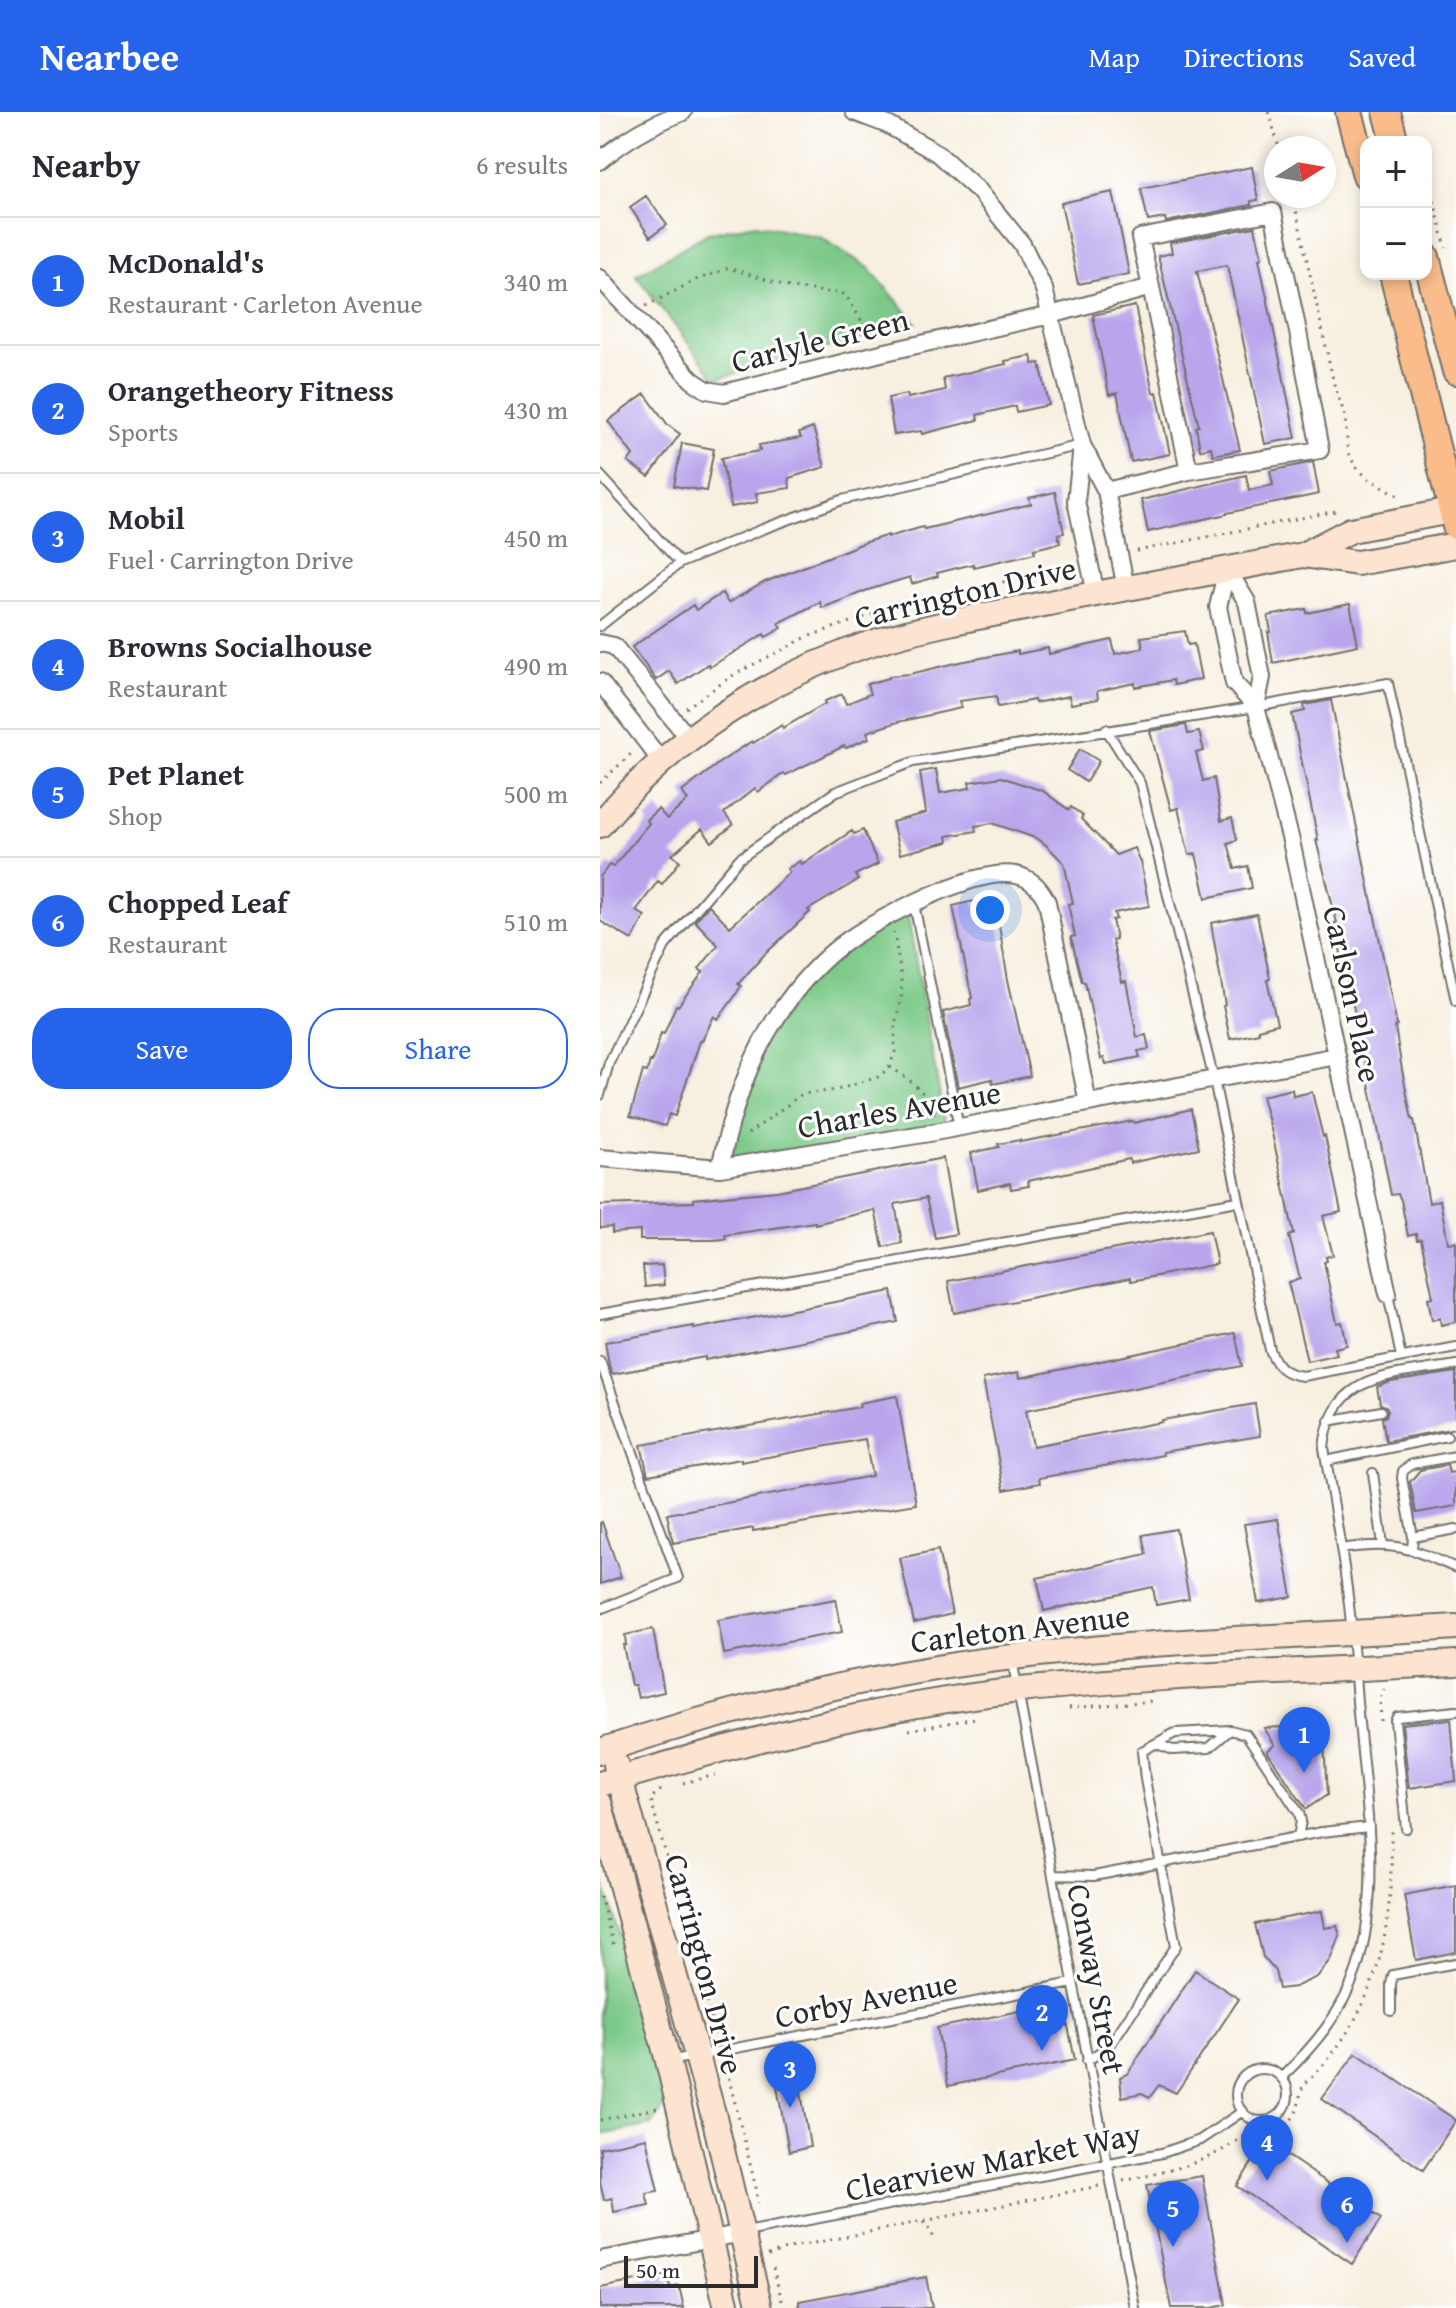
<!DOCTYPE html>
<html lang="en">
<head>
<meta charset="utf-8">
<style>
	:root { --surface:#fff; --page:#f2f2f3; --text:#2b2b33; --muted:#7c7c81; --line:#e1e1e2; --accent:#2563eb }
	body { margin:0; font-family:"Gentium Book Plus",serif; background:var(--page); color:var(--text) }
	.controls { position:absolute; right:24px; top:24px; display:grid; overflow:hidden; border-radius:16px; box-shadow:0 4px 12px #0003 }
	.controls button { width:72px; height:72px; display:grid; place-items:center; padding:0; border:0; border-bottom:2px solid var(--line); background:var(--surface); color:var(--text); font:40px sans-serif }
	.compass { position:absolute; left:664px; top:24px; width:72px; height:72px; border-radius:50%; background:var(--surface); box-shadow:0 4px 12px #0003; rotate:79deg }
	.scale { position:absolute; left:24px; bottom:20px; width:134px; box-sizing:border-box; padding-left:8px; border:4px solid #2b2b2b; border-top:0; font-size:22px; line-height:28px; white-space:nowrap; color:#2b2b2b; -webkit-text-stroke:6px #fff; paint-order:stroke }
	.you { position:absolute; left:390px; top:798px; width:28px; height:28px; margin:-20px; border:6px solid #fff; border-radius:50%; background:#1a73e8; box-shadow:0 0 0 12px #1a73e833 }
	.badge { display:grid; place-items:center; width:52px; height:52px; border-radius:50%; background:var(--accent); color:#fff; font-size:26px; font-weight:700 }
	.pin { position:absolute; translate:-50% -66px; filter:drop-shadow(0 2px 4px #0008) }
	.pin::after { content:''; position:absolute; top:42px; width:28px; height:24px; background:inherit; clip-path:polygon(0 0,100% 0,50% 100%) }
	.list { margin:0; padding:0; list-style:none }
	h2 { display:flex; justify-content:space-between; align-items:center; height:104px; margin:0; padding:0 32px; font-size:34px }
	h2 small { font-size:26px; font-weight:400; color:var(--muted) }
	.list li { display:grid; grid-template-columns:52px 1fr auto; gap:24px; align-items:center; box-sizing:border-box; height:128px; padding:0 32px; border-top:2px solid var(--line) }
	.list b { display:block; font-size:30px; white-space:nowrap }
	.list p { margin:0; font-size:26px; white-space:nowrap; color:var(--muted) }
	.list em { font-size:26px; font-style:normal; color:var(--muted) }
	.actions { display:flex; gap:16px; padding:24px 32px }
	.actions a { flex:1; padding:18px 0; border:2px solid var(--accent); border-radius:32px; text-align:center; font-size:28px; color:var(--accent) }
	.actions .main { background:var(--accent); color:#fff }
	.map { position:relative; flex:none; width:856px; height:2196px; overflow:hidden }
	header { display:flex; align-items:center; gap:48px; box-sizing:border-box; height:112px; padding:0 40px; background:var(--accent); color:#fff }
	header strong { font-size:38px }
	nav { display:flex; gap:44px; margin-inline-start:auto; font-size:28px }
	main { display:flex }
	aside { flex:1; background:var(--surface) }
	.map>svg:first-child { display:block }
</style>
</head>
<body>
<header>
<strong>Nearbee</strong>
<nav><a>Map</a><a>Directions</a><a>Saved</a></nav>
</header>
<main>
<aside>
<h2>Nearby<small>6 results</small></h2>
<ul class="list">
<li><span class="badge">1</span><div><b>McDonald's</b><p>Restaurant · Carleton Avenue</p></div><em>340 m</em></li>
<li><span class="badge">2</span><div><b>Orangetheory Fitness</b><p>Sports</p></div><em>430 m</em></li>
<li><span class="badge">3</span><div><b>Mobil</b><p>Fuel · Carrington Drive</p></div><em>450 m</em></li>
<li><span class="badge">4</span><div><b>Browns Socialhouse</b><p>Restaurant</p></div><em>490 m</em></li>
<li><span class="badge">5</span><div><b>Pet Planet</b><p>Shop</p></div><em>500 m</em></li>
<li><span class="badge">6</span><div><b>Chopped Leaf</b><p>Restaurant</p></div><em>510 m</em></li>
</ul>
<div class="actions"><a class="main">Save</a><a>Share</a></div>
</aside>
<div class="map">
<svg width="856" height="2196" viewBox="0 0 856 2196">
	<rect width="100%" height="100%" fill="#fff"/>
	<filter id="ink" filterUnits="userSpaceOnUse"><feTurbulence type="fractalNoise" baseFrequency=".0125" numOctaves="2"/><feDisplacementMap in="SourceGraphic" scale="16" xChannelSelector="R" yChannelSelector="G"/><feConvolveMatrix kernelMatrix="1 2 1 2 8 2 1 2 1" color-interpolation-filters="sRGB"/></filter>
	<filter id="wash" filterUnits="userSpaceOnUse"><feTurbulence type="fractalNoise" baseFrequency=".006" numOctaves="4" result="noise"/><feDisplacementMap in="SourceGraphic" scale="32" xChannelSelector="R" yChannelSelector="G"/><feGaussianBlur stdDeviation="1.8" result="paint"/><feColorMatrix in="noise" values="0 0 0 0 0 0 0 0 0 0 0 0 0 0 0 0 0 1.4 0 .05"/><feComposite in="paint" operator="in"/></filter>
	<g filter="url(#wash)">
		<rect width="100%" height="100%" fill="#f7efdf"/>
		<path fill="#7cc987" stroke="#547a59" stroke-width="2" d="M156 112 220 125 269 156 316 211 116 267 36 163 108 121Z
			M306 794 346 1018 120 1056 156 941 216 856Z
			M0 1758 53 1936 66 1990 52 2013 0 2023Z"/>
		<g id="blocks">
			<path fill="#b8a5ec" d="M652 55 658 88 651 89V93L566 110 565 106 548 109 541 76Z
				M513 80 529 162 478 172 461 91Z
				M46 84 67 113 50 125 30 95Z
				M655 115 662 146 659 147 696 326 665 332 627 153 597 159 640 338 613 343 611 335 600 338 596 315 599 314 558 144 572 141 570 131Z
				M535 194 553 281 557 280 570 342 531 350 517 281 509 283 493 203Z
				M431 244 433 252 440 251 449 293 416 300 415 294 377 303 378 308 322 322 321 319 294 323 288 286 307 282 308 286 345 278 343 266 406 252 405 249Z
				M45 282 68 313 80 322 49 365 28 350 33 343 8 309Z
				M213 316 225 355 189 366 190 376 156 381 158 390 131 395 121 346 160 339 159 333 201 326 199 321Z
				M82 331 114 337 106 379 74 374Z
				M713 350 719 382 627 401V402L548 420 541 388 646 363 649 378 673 373 670 359Z
				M455 380 464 421 458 422 460 431 434 437 435 441 374 455 373 452 337 461 338 464 312 472 310 465 268 478 222 496 220 490 179 511 182 516 166 525 164 522 110 555 108 552 78 572 69 559 56 568 32 535 93 493 96 498 122 481 128 491 165 470 266 430 288 423V425L323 415 324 417 431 392 429 386Z
				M750 492 758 533 673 551 668 520H671L668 504 706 497 707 501Z
				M585 519 588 533 594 532 601 567 574 573 573 568 535 575V571L497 579 498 587 471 592 469 584 435 591 434 588 398 595 396 584 359 589 361 596 298 610 267 620 269 626 246 636 244 634 186 663 184 661 158 680 155 676 124 701 133 713 112 730 102 717 72 743 80 749 62 772 58 769 36 799 45 804 32 828 0 809V765L9 753 13 755 49 711 46 708 58 697 67 707 88 688 82 680 119 651 152 629 153 631 182 613 183 616 226 591 225 589 242 582 246 592 270 582 267 572 289 566V564L310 562 360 550 418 539V542L448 536 449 542 512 528 515 542 543 536 541 525Z
				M731 588 797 914 795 915 802 958 812 1008H814L829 1091 840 1088 848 1131 856 1130V1210L841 1213 840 1206 832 1208 828 1186 833 1185 821 1127 817 1128 816 1122 808 1124 801 1088 798 1082 791 1083 758 915 734 811H737L716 728H718L692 602 705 599 704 593Z
				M586 613 588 622 599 620 604 639 596 641 603 669 614 666 621 709 632 706 637 728 628 731 635 757 648 754 652 776 606 786 596 742 589 743 578 696 571 698 550 619Z
				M480 637 499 649 486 670 467 658Z
				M336 657 340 681 370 676 369 670 401 665 443 679 469 698 471 695 483 704 481 707 516 743 534 736 540 750 549 794 514 801 516 807 512 808 516 827 512 828 522 870 526 869 537 925 546 923 549 937 538 939 540 945 506 952 504 946 501 947 485 870H482L471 825 475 824 468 792 473 791 464 751 446 733 438 727 392 711 375 714 376 719 347 724 348 730 300 742 292 710 326 701 320 660Z
				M263 718 278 752 255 763 258 768 208 798 210 800 164 843 138 872 141 874 133 887 118 907 114 904 102 929H100L75 1004 69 1002 65 1014 30 1004 43 959 47 960 50 949 52 950 61 921 64 922 76 893 78 894 103 860 99 857 118 833 95 809 109 793 130 815 190 760 187 757 200 749 202 752 252 719 254 722Z
				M374 789 375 793 395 789 408 868 430 964 393 972 392 967 358 975 343 900 371 893 370 887 372 886 353 794Z
				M657 802 670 867 667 868 677 912 658 917 659 921 630 927 623 894 625 893 611 811Z
				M692 977 693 984 712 980 723 1025 725 1024 741 1100 723 1104 733 1143 726 1145 727 1149 724 1150 737 1211 742 1210 747 1233 735 1236 737 1242 707 1249 688 1170 700 1167 689 1124 694 1122 672 1021 662 984Z
				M591 997 599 1036 530 1051 529 1047 484 1057 428 1069 429 1074 411 1077 410 1071 378 1078 371 1041 399 1035 398 1032 420 1028V1030L533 1009 534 1011Z
				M343 1046 356 1122 335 1126 326 1086 295 1092 302 1131 283 1135 275 1098 215 1112V1110L125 1123 126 1127 112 1128H40V1119L12 1121V1115L0 1116V1093L94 1090 93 1087 177 1079Z
				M610 1119 617 1152 531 1169 530 1166 354 1201 348 1169Z
				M62 1153 64 1173 45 1175 43 1154Z
				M292 1179 298 1210 105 1248V1245L12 1262 9 1253 5 1230 94 1214V1217Z
				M635 1221 642 1254 426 1298 433 1334 562 1310V1308L655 1292 660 1324 562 1340 563 1343 439 1366 440 1371 404 1378 383 1267 419 1260 420 1266Z
				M856 1260V1316L786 1329 782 1306 786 1304 788 1298 786 1294 780 1292 777 1275 791 1270Z
				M297 1284 316 1392 153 1419V1416L73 1431 67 1402 272 1364 265 1327 141 1350V1347L48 1363 41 1333 260 1295 259 1291Z
				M847 1353 849 1361 856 1360V1394L816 1401 810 1370 820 1358Z
				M678 1407 692 1485 658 1491 644 1412Z
				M2 1410 21 1465 0 1472V1411Z
				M576 1417 589 1487 556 1493 553 1475 444 1499 437 1466 547 1442 543 1423Z
				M338 1438 352 1502 314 1511 300 1446Z
				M236 1487 242 1520 124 1542 118 1508Z
				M53 1517 64 1580 38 1586 35 1573H31L23 1533H26L25 1523Z
				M851 1607 856 1669 809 1676 802 1612Z
				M723 1613 727 1683 706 1697 667 1639 675 1633 664 1616Z
				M856 1773V1840L816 1848 804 1783Z
				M722 1799 725 1816 737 1814 740 1824 731 1848 717 1865 695 1875 679 1877 675 1859 663 1845 655 1812Z
				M595 1858 639 1887 576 1981 559 1973 550 1985 542 1981 522 1985 520 1965 527 1962Z
				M463 1890 475 1948 348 1974 337 1916Z
				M756 1941 856 2008 823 2058 722 1987Z
				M196 1949 210 2035 189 2040 173 1953Z
				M46 2026 58 2079 46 2081 49 2093 14 2100 12 2086 4 2088 0 2070V2036Z
				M666 2029 781 2107 752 2152 637 2074Z
				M602 2064 626 2193 611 2196H571L547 2073Z
				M67 2163 70 2176 79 2174 84 2196H0V2176Z
				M326 2165 332 2196H199V2189Z"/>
		</g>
	</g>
	<g filter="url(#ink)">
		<use href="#blocks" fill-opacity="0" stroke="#72706a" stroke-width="2"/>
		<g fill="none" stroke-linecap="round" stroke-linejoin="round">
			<g stroke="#72706a" stroke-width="12">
				<path id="lane" d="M0 363 80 451
					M0 514 80 451 163 417 242 388 482 333
					M506 617 540 671 614 968 670 1238C677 1255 684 1262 703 1264L856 1235
					M314 792 359 1015
					M0 983 9 951 65 834 139 747 235 680 313 650 656 595 788 571 856 889
					M788 1182 801 1245
					M0 1202 638 1089
					M0 1249 78 1466 0 1497
					M729 1309 781 1299
					M726 1349 847 1324
					M773 1361 783 1433
					M813 1425 856 1417
					M741 1437C794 1429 808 1435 856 1456
					M812 1437 813 1425 802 1366 803 1359 812 1352 856 1344
					M412 1548 535 2196
					M557 1632 573 1638 609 1636 630 1618
					M806 1716 795 1609 797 1605 856 1599
					M453 1763 494 1764 722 1720 769 1715
					M791 1899V1872L793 1863 856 1851
					M69 1949 473 1871
					M487 1949 510 1933 576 1834 545 1667 542 1639 575 1621 630 1618 646 1622 699 1701 701 1709 698 1725
					M636 1983a26 26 0 1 1 52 0a26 26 0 1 1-52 0Z
					M682 1965C714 1934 743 1900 757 1856 781 1778 767 1699 760 1620 756 1588 755 1555 752 1523 747 1460 734 1398 724 1336 732 1258 795 1264 856 1253
					M146 2120 562 2041 600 2028 643 1999"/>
			</g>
			<g stroke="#72706a" stroke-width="20">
				<path id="street" d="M254 0 288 13 337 41 379 79 422 132 444 177 482 333 506 379 526 476
					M0 49C25 27 52 12 83 0
					M0 166 92 268 107 278 124 281 281 241 451 203 551 175 540 126 673 100 698 220 720 338 589 359 506 379
					M551 175 589 359
					M482 334 476 389 496 482
					M627 457 647 490 662 565 656 595 691 729 788 1182
					M627 457 618 495 634 571 656 595
					M0 531 14 534 90 628
					M0 570 62 650
					M0 1046 120 1056 329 1021 737 944
					M120 1056C131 1002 147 950 178 903 196 876 221 847 248 828 281 805 376 755 416 763 431 766 441 777 447 790L488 991
					M0 2148 143 2121"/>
			</g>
			<g stroke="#72706a" stroke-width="28">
				<path id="secondary" d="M703 443 757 451 856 433
					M0 713C70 627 170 564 275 530 336 511 401 501 464 488 544 473 623 458 703 443L751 418 856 398
					M0 1639C111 1602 233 1572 348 1554 514 1528 688 1526 856 1515
					M16 1653 114 2005 160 2196
					M0 1672C137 1631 277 1594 420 1578 565 1562 711 1560 856 1551
					M0 1693 68 1949 127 2196"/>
			</g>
			<g stroke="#72706a" stroke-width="30">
				<path id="primary" d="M749 0 766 63
					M787 0 795 30
					M826 145 856 259
					M793 162 856 414"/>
			</g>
			<path stroke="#72706a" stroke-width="3" stroke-dasharray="2 6" stroke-linecap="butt" d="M669 0 679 36
				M826 58 846 136
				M693 84 734 272 745 304 748 341 756 355 768 366 803 386
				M46 194 96 168 129 156 192 176 245 182 273 227
				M537 439 741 398
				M86 596 135 562 207 525 282 499 473 453
				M0 671 33 640
				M290 955C309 967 329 981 335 1004
				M148 1022 202 982 237 978 278 965 289 956 295 940V913L302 882 301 864 294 821
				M469 1596 553 1589
				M781 1609 780 1586 784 1577
				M309 1618 376 1606
				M83 1671 115 1663
				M61 1678 51 1686 52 1692 117 1928
				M0 1784 14 1835
				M123 1951 129 1967 156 2076 158 2091
				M0 2008 57 1996
				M523 2069C569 2059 613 2051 649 2019 668 2025 692 2016 698 1995 700 1988 700 1978 704 1973 711 1965 719 1958 725 1951 785 1878 793 1805 791 1716
				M323 2110 332 2120 333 2125
				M168 2143 189 2136 499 2074
				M173 2156 184 2196"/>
			<use href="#lane" stroke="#fff" stroke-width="8"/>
			<use href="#street" stroke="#fff" stroke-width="16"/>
			<use href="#secondary" stroke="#fde4d0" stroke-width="24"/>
			<use href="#primary" stroke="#f9bc8a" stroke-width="26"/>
		</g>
	</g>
	<g text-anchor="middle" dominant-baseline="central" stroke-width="6" stroke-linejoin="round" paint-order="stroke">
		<g font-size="32" fill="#2b2b2b" stroke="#fff">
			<text transform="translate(220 228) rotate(-14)">Carlyle Green</text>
			<text transform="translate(365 480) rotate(-13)">Carrington Drive</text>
			<text transform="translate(753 882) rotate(78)">Carlson Place</text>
			<text transform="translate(299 997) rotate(-10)">Charles Avenue</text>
			<text transform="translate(420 1516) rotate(-7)">Carleton Avenue</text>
			<text transform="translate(105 1852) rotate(75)">Carrington Drive</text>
			<text transform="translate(497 1867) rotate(79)">Conway Street</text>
			<text transform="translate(266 1887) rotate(-11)">Corby Avenue</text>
			<text transform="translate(393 2049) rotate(-11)">Clearview Market Way</text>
		</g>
	</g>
</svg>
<div class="controls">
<button>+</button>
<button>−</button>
</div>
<svg class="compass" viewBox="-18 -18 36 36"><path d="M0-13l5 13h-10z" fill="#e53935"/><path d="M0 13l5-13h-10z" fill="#7c7c81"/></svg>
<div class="scale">50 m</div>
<div class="you"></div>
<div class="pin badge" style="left:704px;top:1661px">1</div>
<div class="pin badge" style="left:442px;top:1939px">2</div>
<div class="pin badge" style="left:190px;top:1996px">3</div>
<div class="pin badge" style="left:667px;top:2069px">4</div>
<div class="pin badge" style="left:573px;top:2135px">5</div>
<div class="pin badge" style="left:747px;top:2131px">6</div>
</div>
</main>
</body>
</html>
